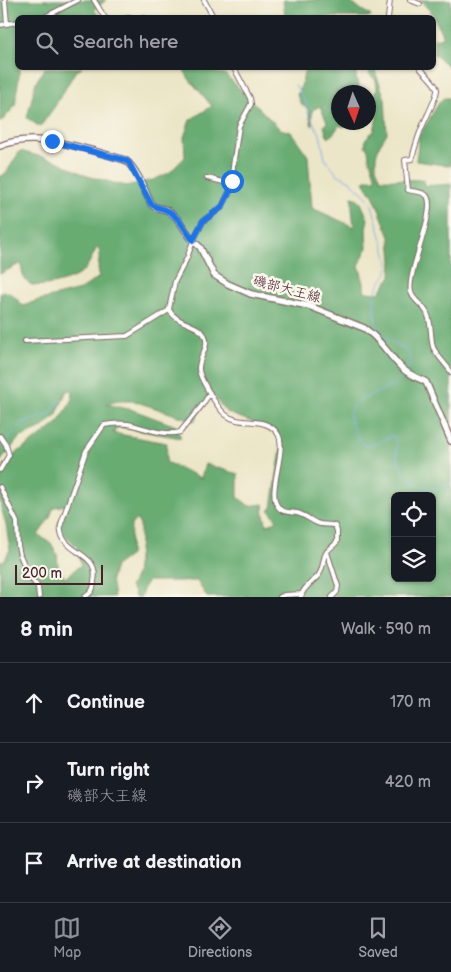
<!DOCTYPE html>
<html lang="en">
<head>
<meta charset="utf-8">
<style>
	:root { --surface:#171b24; --page:#242831; --text:#f1f3f6; --muted:#9ea1a6; --line:#363941; --accent:#8c9099 }
	body { margin:0; font-family:"Balsamiq Sans","Klee One",sans-serif; background:var(--page); color:var(--text) }
	.controls { position:absolute; right:15px; bottom:15px; display:grid; overflow:hidden; border-radius:8px; box-shadow:0 1px 4px #0004 }
	.controls button { width:45px; height:45px; display:grid; place-items:center; padding:0; border:0; border-bottom:1px solid var(--line); background:var(--surface); color:var(--text); font:25px sans-serif }
	.compass { position:absolute; left:331px; top:85px; width:45px; height:45px; border-radius:50%; background:var(--surface); box-shadow:0 1px 4px #0004; rotate:177deg }
	.scale { position:absolute; left:15px; bottom:12px; width:88px; box-sizing:border-box; padding-left:5px; border:2px solid #4a1f2b; border-top:0; font-size:14px; line-height:18px; white-space:nowrap; color:#4a1f2b; -webkit-text-stroke:4px #fbf7ec; paint-order:stroke }
	.stop { position:absolute; width:15px; height:15px; margin:-11px; border:4px solid #1a73e8; border-radius:50%; background:#fff }
	.stop.end { background:#1a73e8; border-color:#fff; box-shadow:0 1px 5px #0008 }
	.list { margin:0; padding:0; list-style:none }
	h2 { display:flex; justify-content:space-between; align-items:center; height:65px; margin:0; padding:0 20px; font-size:21px }
	h2 small { font-size:16px; font-weight:400; color:var(--muted) }
	.list li { display:grid; grid-template-columns:32px 1fr auto; gap:15px; align-items:center; box-sizing:border-box; height:80px; padding:0 20px; border-top:1px solid var(--line) }
	.list b { display:block; font-size:19px; white-space:nowrap }
	.list p { margin:0; font-size:16px; white-space:nowrap; color:var(--muted) }
	.list em { font-size:16px; font-style:normal; color:var(--muted) }
	.icon { flex:none; width:28px; height:28px; fill:none; stroke:currentColor; stroke-width:2; stroke-linecap:round; stroke-linejoin:round }
	.map { position:relative; flex:none; width:451px; height:597px; overflow:hidden }
	.search { position:absolute; background:var(--surface); box-shadow:0 1px 4px #0004; left:15px; right:15px; top:15px; height:55px; display:flex; align-items:center; gap:12px; box-sizing:border-box; padding:0 18px; border-radius:8px; color:var(--muted); font-size:19px }
	.sheet { height:305px; background:var(--surface) }
	nav { display:flex; justify-content:space-around; align-items:center; box-sizing:border-box; height:70px; border-top:1px solid var(--line); background:var(--surface); font-size:14px; color:var(--muted) }
	nav a { display:grid; justify-items:center; gap:2px }
	nav .on { color:var(--accent) }
	.map>svg:first-child { display:block }
</style>
</head>
<body>
<div class="map">
<svg width="451" height="597" viewBox="0 0 451 597">
	<rect width="100%" height="100%" fill="#fbf7ec"/>
	<filter id="ink" filterUnits="userSpaceOnUse"><feTurbulence type="fractalNoise" baseFrequency=".02" numOctaves="2"/><feDisplacementMap in="SourceGraphic" scale="10" xChannelSelector="R" yChannelSelector="G"/><feConvolveMatrix kernelMatrix="1 2 1 2 8 2 1 2 1" color-interpolation-filters="sRGB"/></filter>
	<filter id="wash" filterUnits="userSpaceOnUse"><feTurbulence type="fractalNoise" baseFrequency=".0096" numOctaves="4" result="noise"/><feDisplacementMap in="SourceGraphic" scale="20" xChannelSelector="R" yChannelSelector="G"/><feGaussianBlur stdDeviation="1.12" result="paint"/><feColorMatrix in="noise" values="0 0 0 0 0 0 0 0 0 0 0 0 0 0 0 0 0 1.4 0 .05"/><feComposite in="paint" operator="in"/></filter>
	<g filter="url(#wash)">
		<rect width="100%" height="100%" fill="#ece6c8"/>
		<path fill="#67ac72" stroke="#58664e" fill-rule="evenodd" d="M0 0H106L94 10 101 17 18 18V68H20L15 106 0 123Z
			M283 0H346L370 15 371 17H285Z
			M420 0H451V69L434 54V39L443 37 433 14Z
			M45 68H82L75 72 55 106 40 127 27 118 36 82Z
			M183 68H211L215 73 225 74 280 129 291 132 308 156 312 208 354 227 352 208V197L357 198 361 203 368 219 366 228 367 248 359 265 364 283V289L366 292 379 293 391 276 392 261 390 237 374 197 364 181 369 179H375L376 177 369 158 368 149 365 146 366 138 374 131 379 108 375 92 377 90 376 80 370 75 368 68H375L376 74 385 99 387 133 379 146 376 156V167L381 179 423 180 426 186 451 184V597H207L197 581H148L144 586 141 597H135L134 592 130 587 136 575 140 541V525L136 519 131 525 130 555 115 566 111 579 114 597H0V559L3 562 10 550 6 524 0 504V472L15 454 37 439 57 424 72 401 73 392 67 390 56 416 40 429 19 438 0 462V295L2 291C11 292 18 299 23 306L36 301 80 290 99 277 98 268 100 252 97 247C93 255 89 265 83 271 76 280 40 289 30 284 22 279 22 271 21 263L0 274V177L6 173 20 151 57 161 87 176 126 186 153 180 169 173 185 157 184 137 190 120 212 106 189 79ZM212 394 226 412 275 431 282 442 272 508 269 510 277 520 267 526 264 515 263 504 249 506 238 497V474L205 464 201 478 166 462 167 443 113 433 119 427 181 438 176 426 133 410 106 404 119 401H134L194 421ZM395 496H432V578H395ZM67 505 57 527 77 547 81 565 65 578 58 566 57 554 51 543 38 535 49 519 54 507Z
			M305 68H356V78L361 92H338V122L347 123 344 127 339 125 337 129 329 138 327 136 324 126 327 122 320 106 314 109 312 111V126L308 109 301 104 297 95 302 84Z
			M444 98H451V166L416 161 419 136 440 101Z"/>
		<g fill="none" stroke-linecap="round" stroke-linejoin="round">
			<path stroke="#79aae4" stroke-width="1" d="M295 85 305 101 309 115 320 134 325 159 337 174 350 181 367 197 372 205 388 261 387 272 377 288 374 298 376 325 378 329 385 337 407 351 410 355V365L408 370
				M405 373C400 379 394 385 387 388 371 396 339 402 353 427 356 434 359 442 366 446L377 444 392 435C399 441 395 450 397 457 402 474 415 488 433 489 438 490 446 486 451 483
				M5 441 24 422 50 414 61 398
				M0 447 3 444"/>
		</g>
	</g>
	<g filter="url(#ink)">
		<g fill="none" stroke-linecap="round" stroke-linejoin="round">
			<g stroke="#836562" stroke-width="6">
				<path id="minor" d="M5 0 7 24
					M94 0 105 18
					M204 0 214 18
					M410 0 420 4
					M43 18 78 0
					M127 18H144
					M388 18 390 0
					M0 25 18 22
					M234 68 250 98 251 104 239 126 233 166 232 181 230 191 222 207 203 221 193 241 187 258 175 281 169 309C175 324 198 323 205 336 210 347 198 358 199 369 199 378 219 410 226 415 241 427 266 415 278 434 288 451 265 494 279 508 283 513 291 512 297 513 305 515 310 520 317 523 323 526 329 523 335 526L337 531V542C334 546 328 549 326 553 322 560 324 569 318 576 312 583 303 587 301 597
					M420 68C425 74 435 82 437 89 438 96 426 117 423 125 418 136 415 147 412 159L405 160 408 190C414 192 422 191 426 195 439 207 406 273 411 292 413 301 423 304 427 313 432 323 430 336 433 347 437 356 445 363 451 372
					M207 178 232 184
					M25 341 127 336 169 310
					M0 436 6 445 9 455 0 470
					M0 487 17 522 18 546 20 555 29 576 38 587 39 597
					M327 552 338 586 337 592 332 597
					M85 597C92 592 94 589 94 581 95 577 95 573 94 569 90 552 57 549 61 524L86 451 104 425C113 423 120 423 128 424 143 427 165 437 180 432L203 404 210 393
					M280 597 284 595 301 594"/>
			</g>
			<g stroke="#836562" stroke-width="8">
				<path id="primary" d="M0 146C37 130 89 150 125 160 137 169 145 191 151 204L155 207 167 210 177 218 193 241 200 247 214 275 228 284 251 294 309 306 364 328C380 338 389 356 402 368 409 375 418 378 426 382L451 441"/>
			</g>
			<use href="#minor" stroke="#fff" stroke-width="4"/>
			<use href="#primary" stroke="#fff" stroke-width="5.5"/>
		</g>
	</g>
	<g fill="none" stroke-linecap="round" stroke-linejoin="round" filter="url(#ink)">
		<path stroke="#1a73e8" stroke-width="6" d="M52 141 125 160 129 163 151 204C156 208 161 208 166 210 178 215 185 230 193 240L203 221 222 207 230 191 232 181"/>
	</g>
	<g text-anchor="middle" dominant-baseline="central" stroke-width="5" stroke-linejoin="round" paint-order="stroke">
		<g font-size="14" fill="#4a1f2b" stroke="#fbf7ec">
			<text transform="translate(287 289) rotate(15)">磯部大王線</text>
		</g>
	</g>
</svg>
<div class="controls">
<button><svg class="icon" aria-label="locate" viewBox="0 0 24 24"><circle cx="12" cy="12" r="6"/><path d="M12 2v4M12 18v4M2 12h4M18 12h4"/></svg></button>
<button><svg class="icon" aria-label="layers" viewBox="0 0 24 24"><path d="M12 4l9 5-9 5-9-5zM3 14l9 5 9-5"/></svg></button>
</div>
<svg class="compass" viewBox="-18 -18 36 36"><path d="M0-13l5 13h-10z" fill="#e53935"/><path d="M0 13l5-13h-10z" fill="#9ea1a6"/></svg>
<div class="scale">200 m</div>
<div class="stop" style="left:232px;top:181px"></div>
<div class="stop end" style="left:52px;top:141px"></div>
<div class="search"><svg class="icon" aria-label="search" viewBox="0 0 24 24"><circle cx="10" cy="10" r="6"/><path d="M15 15l6 6"/></svg>Search here</div>
</div>
<section class="sheet">
<h2>8 min<small>Walk · 590 m</small></h2>
<ul class="list">
<li><svg class="icon" aria-label="ahead" viewBox="0 0 24 24"><path d="M12 20V5M6 11l6-6 6 6"/></svg><div><b>Continue</b></div><em>170 m</em></li>
<li><svg class="icon" aria-label="right" viewBox="0 0 24 24"><path d="M7 20v-9h11M14 6l5 5-5 5"/></svg><div><b>Turn right</b><p>磯部大王線</p></div><em>420 m</em></li>
<li><svg class="icon" aria-label="arrive" viewBox="0 0 24 24"><path d="M6 21V4h12l-3 4 3 4H6"/></svg><div><b>Arrive at destination</b></div></li>
</ul>
</section>
<nav>
<a class="on"><svg class="icon" aria-label="map" viewBox="0 0 24 24"><path d="M3 6l6-2 6 2 6-2v14l-6 2-6-2-6 2zM9 4v14M15 6v14"/></svg>Map</a>
<a><svg class="icon" aria-label="directions" viewBox="0 0 24 24"><path d="M12 3l9 9-9 9-9-9zM9 14v-3h6M13 9l2 2-2 2"/></svg>Directions</a>
<a><svg class="icon" aria-label="saved" viewBox="0 0 24 24"><path d="M7 4h10v16l-5-4-5 4z"/></svg>Saved</a>
</nav>
</body>
</html>
